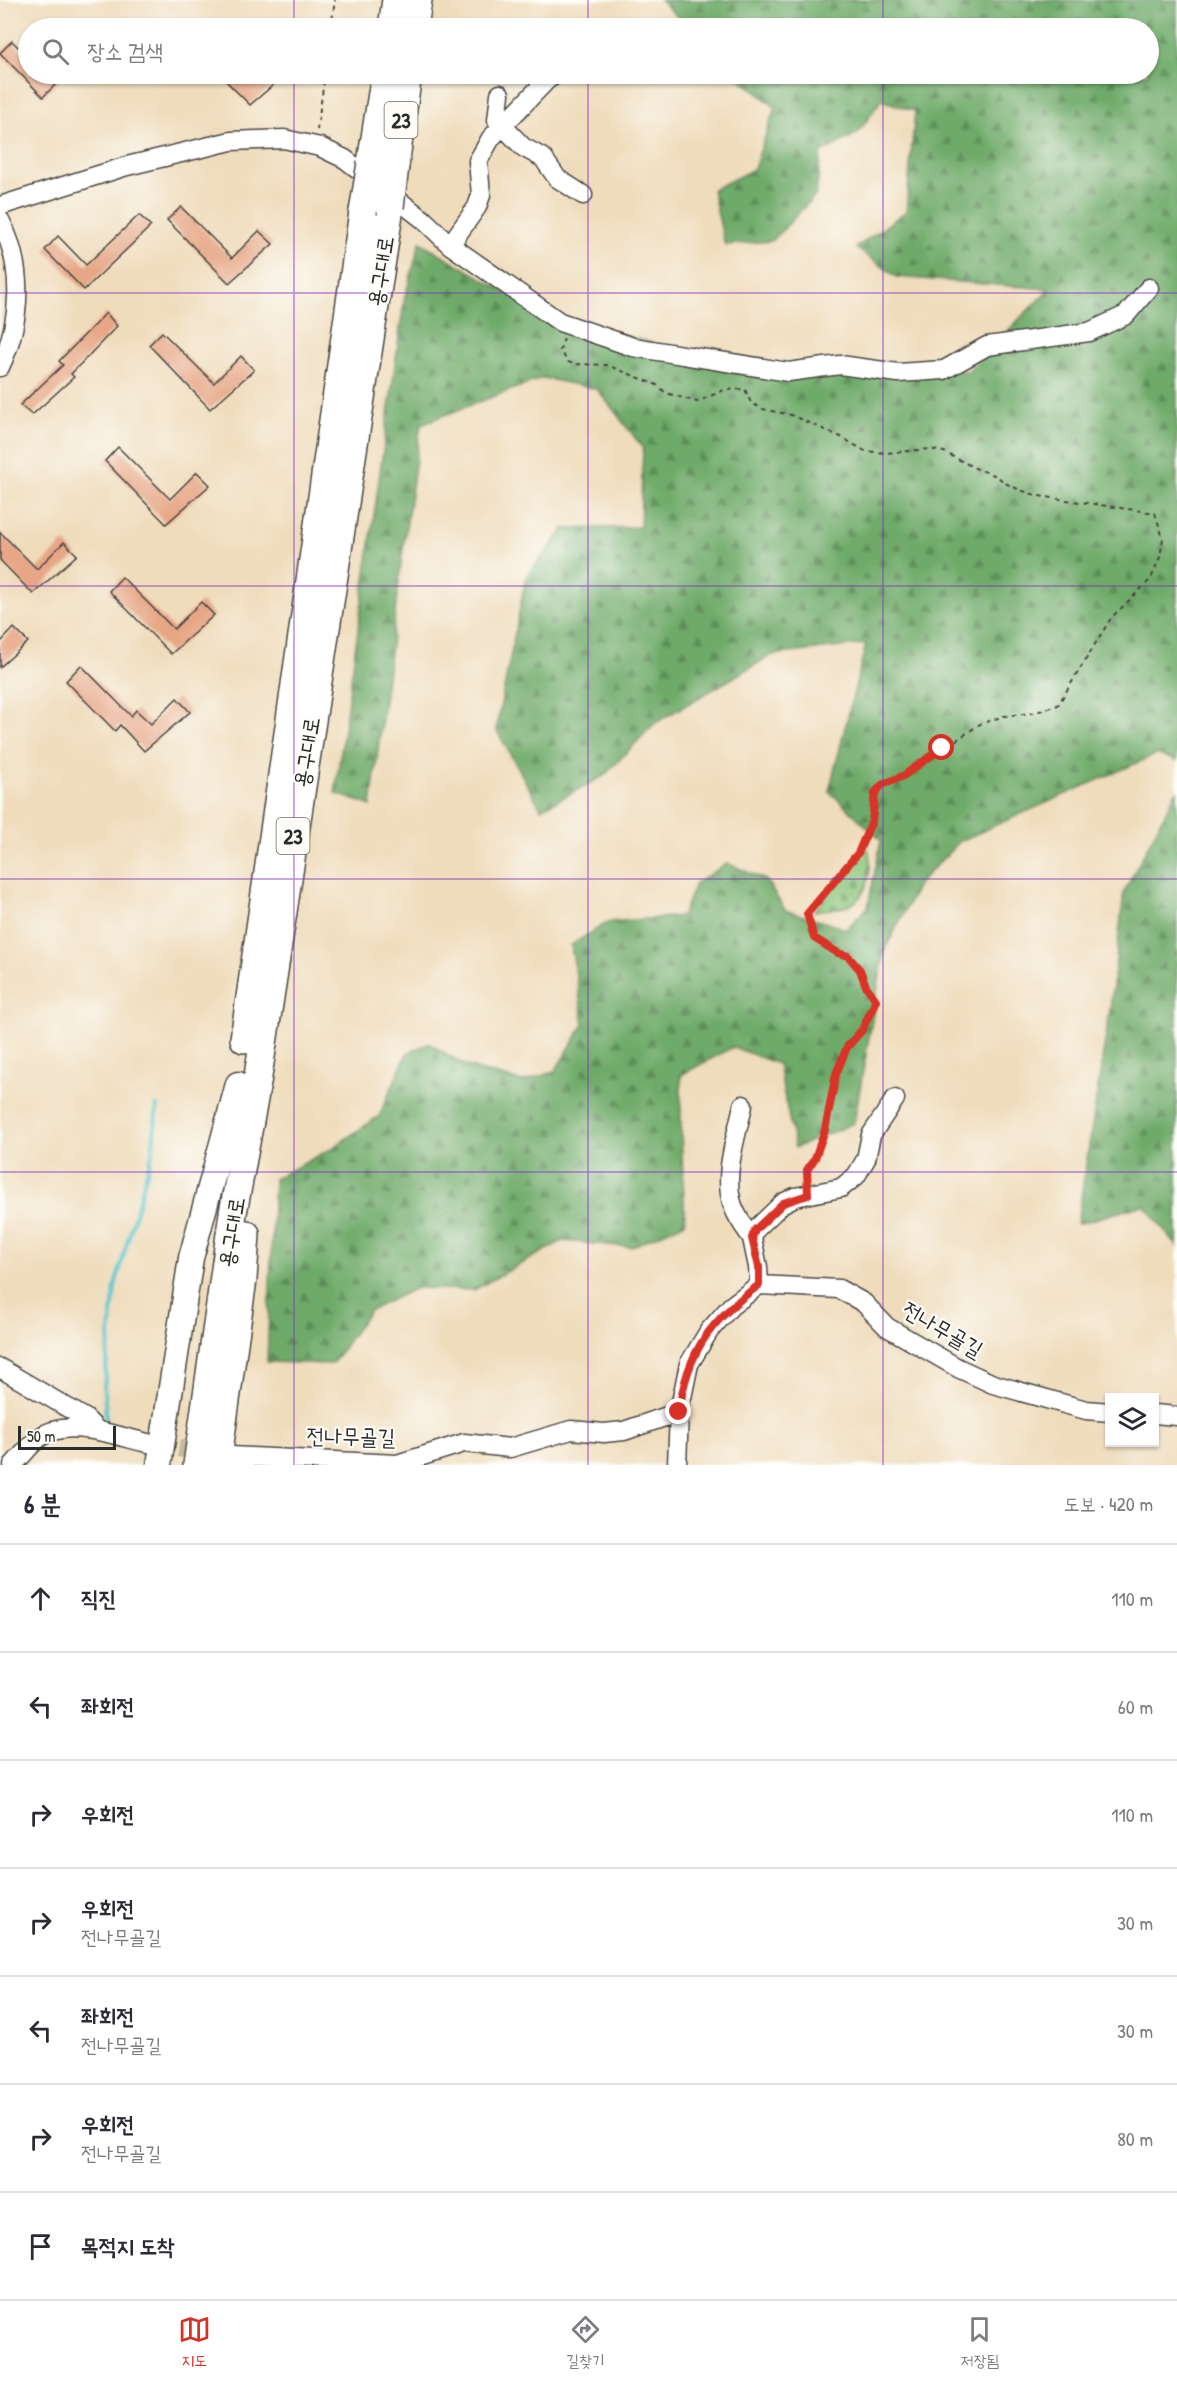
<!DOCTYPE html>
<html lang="ko">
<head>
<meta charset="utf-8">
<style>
	:root { --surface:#fff; --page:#f7f7f7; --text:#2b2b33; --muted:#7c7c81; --line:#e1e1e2; --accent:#d93025 }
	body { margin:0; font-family:"Patrick Hand","Poor Story",sans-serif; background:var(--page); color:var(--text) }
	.controls { position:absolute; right:18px; bottom:18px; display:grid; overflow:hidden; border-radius:0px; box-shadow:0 2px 4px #0004 }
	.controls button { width:54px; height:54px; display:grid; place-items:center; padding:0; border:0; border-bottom:2px solid var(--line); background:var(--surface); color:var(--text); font:30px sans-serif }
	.scale { position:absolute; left:18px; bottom:15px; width:98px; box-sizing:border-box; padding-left:6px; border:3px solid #2b2b2b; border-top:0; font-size:16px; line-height:21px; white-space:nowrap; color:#2b2b2b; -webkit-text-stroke:4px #fdfcf7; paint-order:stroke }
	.stop { position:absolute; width:18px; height:18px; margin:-14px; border:4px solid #d93025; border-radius:50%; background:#fff }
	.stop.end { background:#d93025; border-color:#fff; box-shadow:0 2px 6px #0008 }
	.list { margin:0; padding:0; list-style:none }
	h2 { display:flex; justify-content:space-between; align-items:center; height:78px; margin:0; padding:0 24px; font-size:26px }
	h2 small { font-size:20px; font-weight:400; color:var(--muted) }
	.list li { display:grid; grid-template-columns:39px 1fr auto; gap:18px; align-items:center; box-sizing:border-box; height:108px; padding:0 24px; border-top:2px solid var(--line) }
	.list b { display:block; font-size:22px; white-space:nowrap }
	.list p { margin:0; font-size:20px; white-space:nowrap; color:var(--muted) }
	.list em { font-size:20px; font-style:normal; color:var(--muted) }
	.icon { flex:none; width:33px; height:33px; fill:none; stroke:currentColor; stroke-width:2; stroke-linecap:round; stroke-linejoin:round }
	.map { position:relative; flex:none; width:1177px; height:1465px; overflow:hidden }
	.search { position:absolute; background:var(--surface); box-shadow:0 2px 4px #0004; left:18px; right:18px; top:18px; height:66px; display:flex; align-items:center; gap:15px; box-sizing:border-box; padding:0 21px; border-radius:33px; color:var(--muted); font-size:22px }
	.sheet { height:834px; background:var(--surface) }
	nav { display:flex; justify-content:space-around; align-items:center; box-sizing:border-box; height:84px; border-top:2px solid var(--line); background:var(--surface); font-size:16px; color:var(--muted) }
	nav a { display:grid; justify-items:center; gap:3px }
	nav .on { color:var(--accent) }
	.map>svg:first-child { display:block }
</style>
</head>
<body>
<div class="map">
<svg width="1177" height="1465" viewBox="0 0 1177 1465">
	<defs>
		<pattern id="forest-firs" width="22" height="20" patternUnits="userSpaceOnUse" patternTransform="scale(1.5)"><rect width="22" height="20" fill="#6eaa69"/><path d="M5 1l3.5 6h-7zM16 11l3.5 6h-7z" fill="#5b8b57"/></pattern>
		<pattern id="cemetery-stones" width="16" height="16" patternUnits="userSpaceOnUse" patternTransform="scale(1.5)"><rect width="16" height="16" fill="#89c479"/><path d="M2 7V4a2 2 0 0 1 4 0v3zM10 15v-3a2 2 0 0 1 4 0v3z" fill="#709f63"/></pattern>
	</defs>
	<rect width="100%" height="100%" fill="#fdfcf7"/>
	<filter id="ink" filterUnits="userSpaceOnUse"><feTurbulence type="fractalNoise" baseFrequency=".0167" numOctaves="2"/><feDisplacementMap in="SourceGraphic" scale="12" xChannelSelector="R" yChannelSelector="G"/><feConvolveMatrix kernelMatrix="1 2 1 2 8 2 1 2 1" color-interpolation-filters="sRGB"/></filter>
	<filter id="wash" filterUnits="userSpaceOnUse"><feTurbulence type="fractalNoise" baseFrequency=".008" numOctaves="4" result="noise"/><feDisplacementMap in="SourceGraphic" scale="24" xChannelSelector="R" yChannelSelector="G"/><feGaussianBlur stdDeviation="1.35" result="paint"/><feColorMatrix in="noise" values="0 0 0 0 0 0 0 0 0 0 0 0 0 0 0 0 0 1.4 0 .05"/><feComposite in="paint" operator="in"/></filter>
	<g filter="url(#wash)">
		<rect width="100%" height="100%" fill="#efdcbb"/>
		<path fill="url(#forest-firs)" stroke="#4c6a4a" stroke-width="1.5" d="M660 0H1177V761L1157 754 960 841 919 883 884 952 854 1123 795 1148 778 1064 733 1047 681 1075V1129L685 1223 631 1247 562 1241 474 1290 416 1288 369 1311 332 1364 267 1362 274 1179 329 1150 379 1116 407 1053 429 1043 466 1066 523 1082 555 1071 584 1024 571 945 608 922 682 916 695 884 727 863 766 880 785 910 846 929 868 907 881 840 829 791 866 644 772 655 655 723 604 776 541 809 496 729 526 577 564 529 640 527 643 448 597 389 543 378 421 424 402 557 371 806 335 793 404 301 420 242 546 316 733 363 968 371 1049 289 897 277 856 248 906 211 915 111 881 100 858 133 821 153 816 195 772 241 725 245 712 190 754 169 775 107 734 74H1148V28H689Z
			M1177 790V1246L1144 1205 1077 1224 1111 1002 1124 892Z"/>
		<path fill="url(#cemetery-stones)" stroke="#5a7852" stroke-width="1.5" d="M867 846C874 863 869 894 852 904 843 909 825 909 814 911Z"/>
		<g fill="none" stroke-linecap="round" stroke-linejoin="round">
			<path stroke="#56c4cb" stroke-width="4" d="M106 1419 104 1387 115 1286 152 1154 157 1106"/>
		</g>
		<g id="blocks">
			<path fill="#e7a787" d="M12 41 28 57V74H66L43 97 0 53Z
				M219 74H242L252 83 263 74H286L250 105Z
				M181 207 232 258 259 231 273 244 229 283 167 220Z
				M139 215 151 226 84 290 45 250 58 236 86 265Z
				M106 313 117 326 71 374 74 377 32 415 20 405 63 365 59 361Z
				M162 332 214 383 241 356 254 370 210 409 149 345Z
				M118 447 170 499 197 472 210 485 166 524 105 461Z
				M0 532 37 569 64 542 77 555 33 594 0 560Z
				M122 577 174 629 201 602 214 615 171 654 109 591Z
				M14 628 28 642 0 667V643Z
				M81 665 131 716 136 710 151 724 177 698 190 712 144 751 120 725 115 731 66 681Z"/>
		</g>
	</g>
	<g filter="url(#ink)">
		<use href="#blocks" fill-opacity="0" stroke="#484641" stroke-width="1.5"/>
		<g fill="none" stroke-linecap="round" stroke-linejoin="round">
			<path stroke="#c8b99e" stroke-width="18" stroke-dasharray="18 9" stroke-linecap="butt" d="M152 1444 210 1453"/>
			<g stroke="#484641" stroke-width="21">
				<path id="minor" d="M500 94 497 120 523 147 543 158 557 178 583 195
					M0 206 127 166 231 141 284 139 320 147 345 159 424 220 450 245 560 322 633 347 788 372 840 365 898 373 944 370 987 346 1089 332 1126 315 1149 288
					M0 220C24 266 22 320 0 367
					M450 245 477 207 481 195 478 161 491 138 548 79 557 74
					M743 1105C737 1136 722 1175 733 1206 737 1218 745 1228 752 1238
					M759 1285 758 1267 752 1238 755 1230 783 1203 795 1197 841 1188 856 1176 866 1159 871 1135 895 1099
					M0 1368 85 1418 97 1430
					M1154 1414 1177 1416
					M230 1456 397 1464 464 1443 510 1448 571 1430 604 1433 624 1431 679 1412
					M13 1465C22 1456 30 1445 39 1438 67 1416 118 1437 148 1443
					M677 1465 679 1412 689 1364 709 1331 731 1306 759 1285 839 1289 864 1303 887 1327 958 1368 993 1384 1086 1410 1110 1412"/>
			</g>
			<g stroke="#484641" stroke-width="27">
				<path id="major" d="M159 1465 191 1258 238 1084"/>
			</g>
			<g stroke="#484641" stroke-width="30">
				<path id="highway" d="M392 28 396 0
					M414 28 418 0
					M371 163 385 74
					M395 166 408 74
					M244 1039 363 212
					M197 1465 233 1213 257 1083 390 207
					M217 1465 243 1279 246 1234"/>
			</g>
			<path stroke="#484641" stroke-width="2" stroke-dasharray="4.5 4.5" stroke-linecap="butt" d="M331 28 335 0
				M317 130 325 74
				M564 338 560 350 568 362 574 364 607 365 657 385 666 393 697 402 724 390 745 389 751 403 763 409 791 415 841 437 865 451 886 453 930 449 944 452 975 468 997 476 1005 483 1020 490 1039 496 1155 513 1163 538 1160 557 1151 579 1111 618 1058 705 1033 713 1004 716 980 724 904 776 881 785 875 793 872 821 858 853 807 914 814 938 838 953 848 956 860 970 866 986 876 1000 863 1031 847 1047 836 1075 825 1130 815 1158 807 1170V1180"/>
			<use href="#minor" stroke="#fff" stroke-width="18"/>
			<use href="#major" stroke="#fff" stroke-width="24"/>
			<use href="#highway" stroke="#fff" stroke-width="27"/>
			<g stroke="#484641" stroke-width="30" stroke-linecap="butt">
				<path id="highway-bridge" d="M390 207 395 166
					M363 212 371 163"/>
			</g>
			<use href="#highway-bridge" stroke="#fff" stroke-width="27"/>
		</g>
	</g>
	<g fill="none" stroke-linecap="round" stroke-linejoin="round" filter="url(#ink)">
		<path stroke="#d93025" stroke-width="8" d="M679 1412C687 1351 711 1320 759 1285V1267L752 1238 755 1230 783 1203 808 1195 807 1170 815 1158 825 1130 836 1074 847 1047 862 1030 876 1000 866 986 860 970 848 956 838 953 814 938 807 914 858 853 872 821 875 793 882 785 903 776 942 748"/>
	</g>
	<path fill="none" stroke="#7b2cbf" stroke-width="1.5" stroke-opacity="0.55" d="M294 0V28M588 0V28M883 0V28M294 74V1465M588 74V1465M883 74V1465M0 293H1177M0 586H1177M0 879H1177M0 1172H1177"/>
	<g text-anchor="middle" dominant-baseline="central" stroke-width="4.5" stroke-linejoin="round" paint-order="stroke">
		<g fill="#fdfcf7" stroke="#6a6a68" stroke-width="1.5">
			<rect x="384.5" y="102" width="33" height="36" rx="4.5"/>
			<rect x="276.5" y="818" width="33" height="36" rx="4.5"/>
		</g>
		<g font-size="21" font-weight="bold" fill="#2b2b2b">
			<text x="401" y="120">23</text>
			<text x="293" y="836">23</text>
		</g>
		<g font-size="22" fill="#2b2b2b" stroke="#fdfcf7">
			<text transform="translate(380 271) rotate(-81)">용구대로</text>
			<text transform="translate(306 752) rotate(-81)">용구대로</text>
			<text transform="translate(231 1232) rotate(-81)">용구대로</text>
			<text transform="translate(943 1329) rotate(30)">전나무골길</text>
			<text transform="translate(351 1436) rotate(1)">전나무골길</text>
		</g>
	</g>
</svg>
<div class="controls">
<button><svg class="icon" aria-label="layers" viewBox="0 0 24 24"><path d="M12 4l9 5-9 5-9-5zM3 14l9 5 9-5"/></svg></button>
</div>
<div class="scale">50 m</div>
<div class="stop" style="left:942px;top:748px"></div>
<div class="stop end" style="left:679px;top:1412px"></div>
<div class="search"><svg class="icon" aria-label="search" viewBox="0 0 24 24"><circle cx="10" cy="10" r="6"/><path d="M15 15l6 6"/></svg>장소 검색</div>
</div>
<section class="sheet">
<h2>6 분<small>도보 · 420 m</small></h2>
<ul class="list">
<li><svg class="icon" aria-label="ahead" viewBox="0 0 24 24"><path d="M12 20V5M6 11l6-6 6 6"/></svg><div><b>직진</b></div><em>110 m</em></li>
<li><svg class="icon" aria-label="left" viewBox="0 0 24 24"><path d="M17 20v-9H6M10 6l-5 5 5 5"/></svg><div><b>좌회전</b></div><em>60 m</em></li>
<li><svg class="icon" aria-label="right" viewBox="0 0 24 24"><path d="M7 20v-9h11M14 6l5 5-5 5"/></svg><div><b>우회전</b></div><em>110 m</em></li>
<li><svg class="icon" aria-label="right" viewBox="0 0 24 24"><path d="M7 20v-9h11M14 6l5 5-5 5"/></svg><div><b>우회전</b><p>전나무골길</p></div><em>30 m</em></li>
<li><svg class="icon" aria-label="left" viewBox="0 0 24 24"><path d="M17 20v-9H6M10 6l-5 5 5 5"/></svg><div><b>좌회전</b><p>전나무골길</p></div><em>30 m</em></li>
<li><svg class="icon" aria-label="right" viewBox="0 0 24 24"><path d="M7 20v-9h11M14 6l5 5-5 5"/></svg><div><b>우회전</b><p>전나무골길</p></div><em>80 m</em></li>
<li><svg class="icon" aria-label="arrive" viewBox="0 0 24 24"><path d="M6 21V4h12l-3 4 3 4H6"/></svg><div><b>목적지 도착</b></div></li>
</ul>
</section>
<nav>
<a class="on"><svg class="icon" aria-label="map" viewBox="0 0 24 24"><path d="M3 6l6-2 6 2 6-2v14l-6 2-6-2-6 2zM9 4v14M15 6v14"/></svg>지도</a>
<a><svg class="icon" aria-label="directions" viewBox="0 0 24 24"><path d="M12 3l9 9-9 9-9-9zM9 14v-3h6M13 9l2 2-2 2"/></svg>길찾기</a>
<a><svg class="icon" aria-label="saved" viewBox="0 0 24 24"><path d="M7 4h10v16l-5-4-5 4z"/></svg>저장됨</a>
</nav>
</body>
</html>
